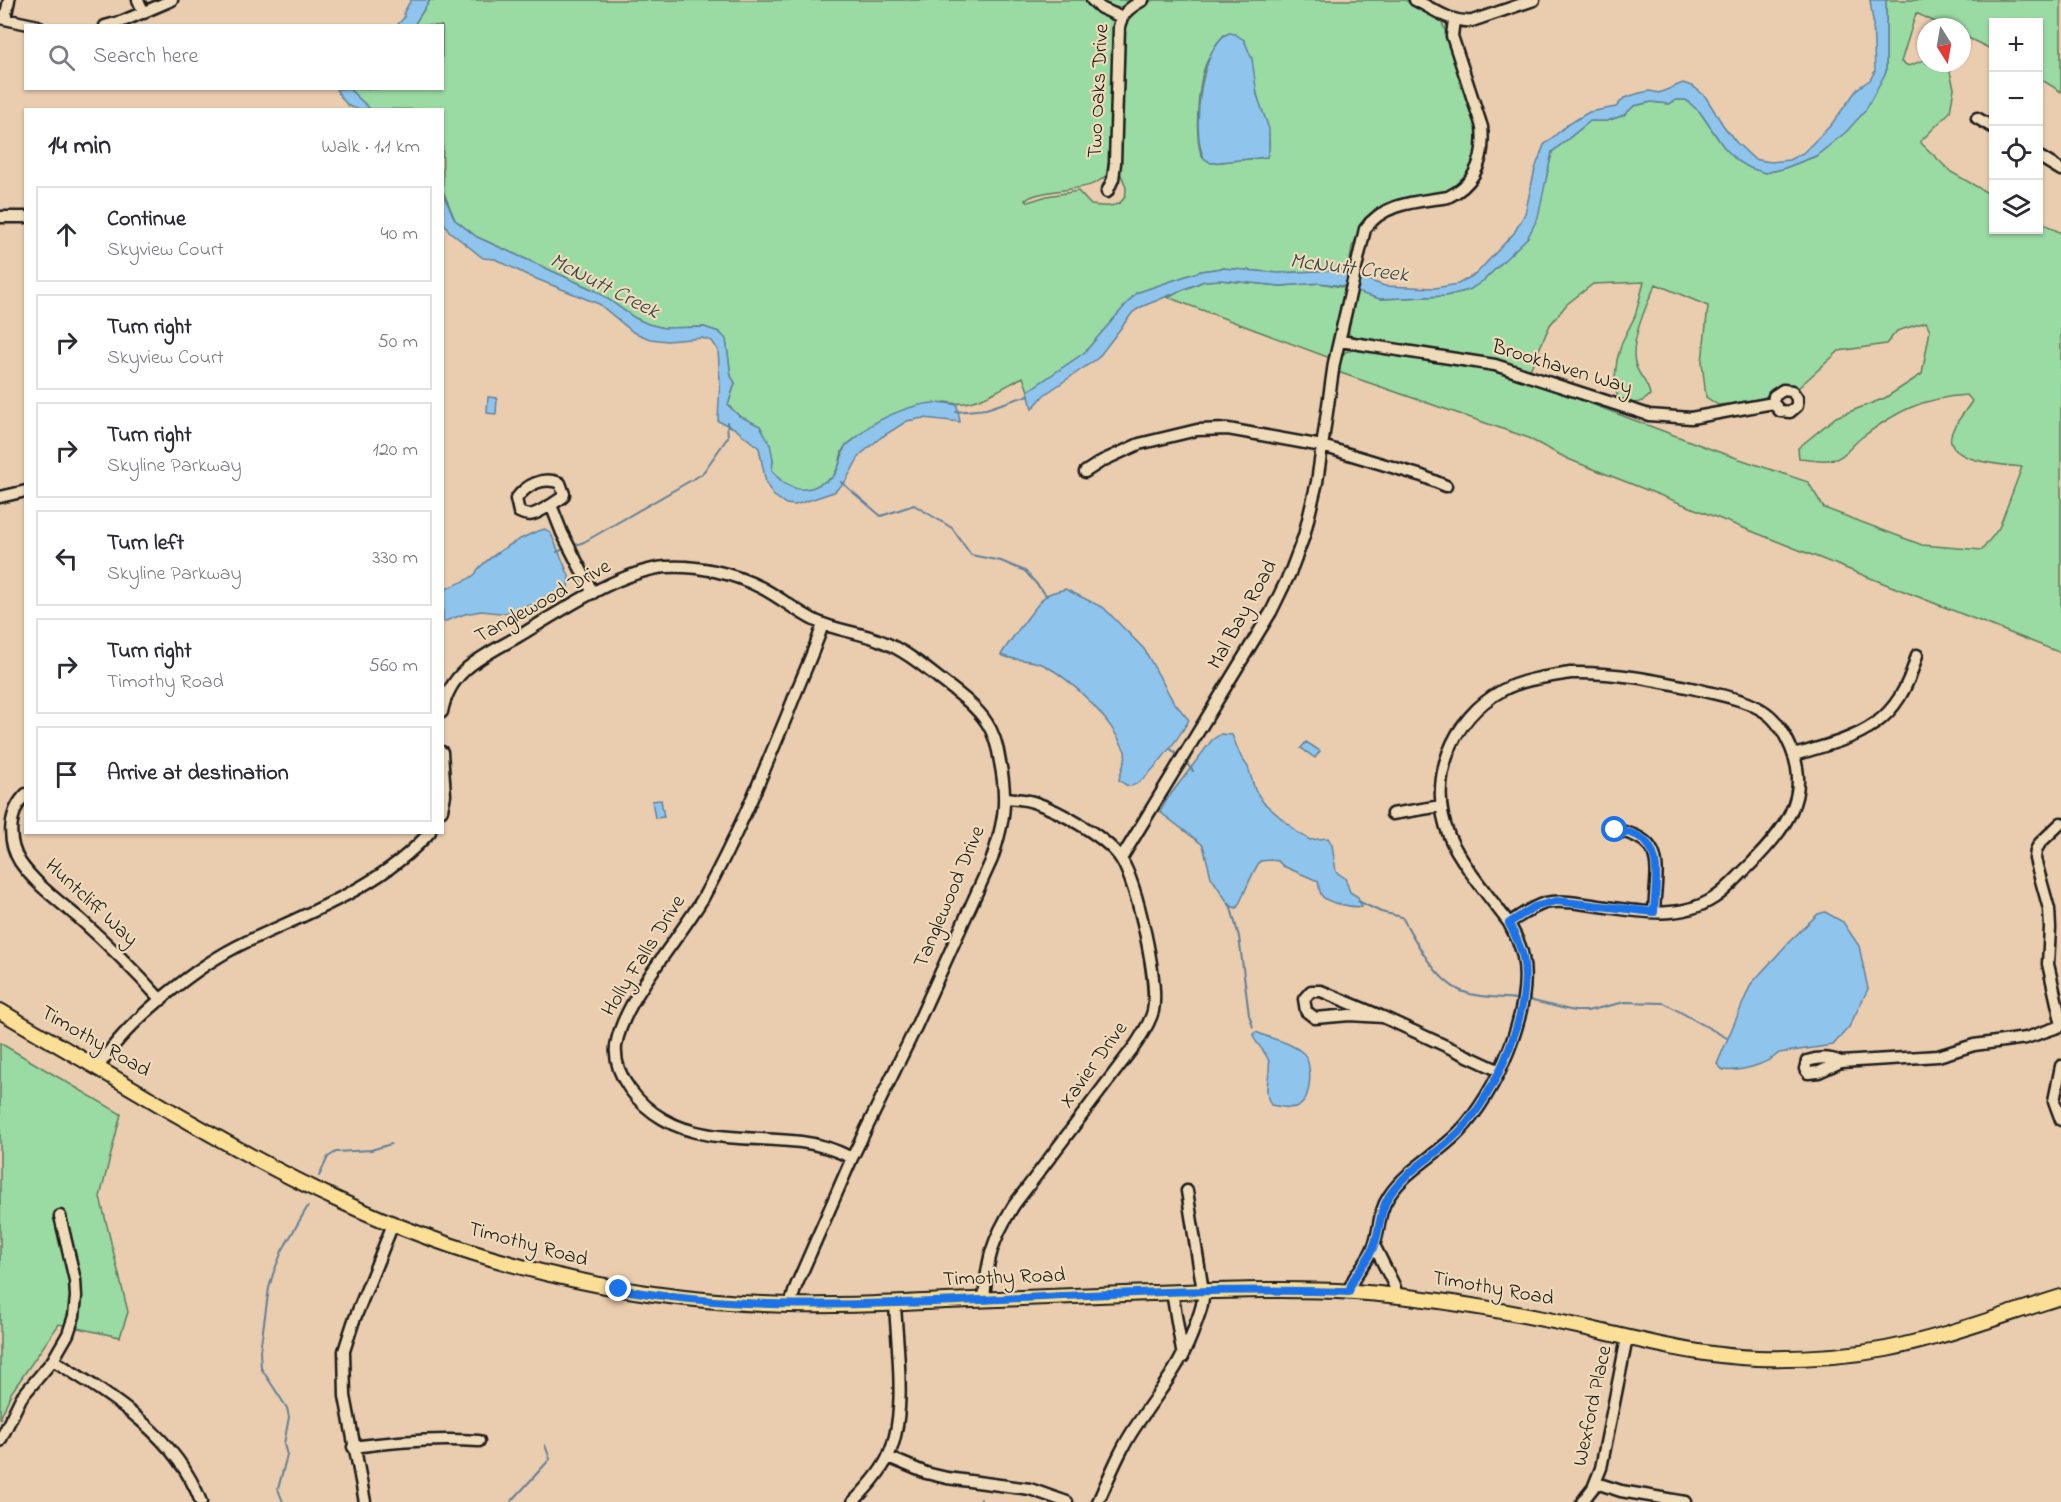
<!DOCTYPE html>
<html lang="en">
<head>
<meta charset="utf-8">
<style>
	:root { --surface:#fff; --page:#f7f7f7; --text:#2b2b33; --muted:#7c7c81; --line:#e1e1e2 }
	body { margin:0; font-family:"Indie Flower",sans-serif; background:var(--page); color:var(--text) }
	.controls { position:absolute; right:18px; top:18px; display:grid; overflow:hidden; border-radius:0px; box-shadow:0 2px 4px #0004 }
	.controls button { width:54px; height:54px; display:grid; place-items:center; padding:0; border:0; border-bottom:2px solid var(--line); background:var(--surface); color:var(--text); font:30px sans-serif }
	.compass { position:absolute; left:1917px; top:18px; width:54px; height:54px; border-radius:50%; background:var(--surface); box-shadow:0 2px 4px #0004; rotate:169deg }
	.stop { position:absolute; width:18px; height:18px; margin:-14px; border:4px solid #1a73e8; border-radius:50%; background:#fff }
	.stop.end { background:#1a73e8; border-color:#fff; box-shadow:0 2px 6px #0008 }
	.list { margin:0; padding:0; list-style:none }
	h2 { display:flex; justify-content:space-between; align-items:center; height:78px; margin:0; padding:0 24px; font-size:26px }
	h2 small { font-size:20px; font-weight:400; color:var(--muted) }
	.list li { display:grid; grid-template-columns:39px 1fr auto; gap:18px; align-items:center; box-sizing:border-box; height:96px; margin:0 12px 12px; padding:0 12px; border:2px solid var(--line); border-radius:0px }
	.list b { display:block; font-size:22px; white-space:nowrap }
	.list p { margin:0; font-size:20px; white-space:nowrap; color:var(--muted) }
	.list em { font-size:20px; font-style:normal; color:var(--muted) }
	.icon { flex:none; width:33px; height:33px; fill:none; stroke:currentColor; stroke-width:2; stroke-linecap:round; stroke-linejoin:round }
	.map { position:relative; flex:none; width:2061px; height:1502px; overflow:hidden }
	.search { position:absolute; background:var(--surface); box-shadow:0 2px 4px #0004; left:24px; top:24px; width:420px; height:66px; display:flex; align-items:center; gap:15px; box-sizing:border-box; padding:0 21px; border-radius:0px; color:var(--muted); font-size:22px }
	.panel { position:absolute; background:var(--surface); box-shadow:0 2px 4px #0004; left:24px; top:108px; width:420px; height:726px; border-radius:0px }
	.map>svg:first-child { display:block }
</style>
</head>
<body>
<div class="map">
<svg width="2061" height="1502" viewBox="0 0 2061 1502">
	<rect width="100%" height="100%" fill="#eaccae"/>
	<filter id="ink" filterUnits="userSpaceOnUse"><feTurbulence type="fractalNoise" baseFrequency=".0167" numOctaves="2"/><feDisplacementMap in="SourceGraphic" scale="12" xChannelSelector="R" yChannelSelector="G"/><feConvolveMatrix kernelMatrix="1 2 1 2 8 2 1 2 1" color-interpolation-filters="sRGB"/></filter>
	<g filter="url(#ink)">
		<path fill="#9adaa3" stroke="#5b7b60" stroke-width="1.5" fill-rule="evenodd" d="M430 0H1086L1096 11 1114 18 1117 22 1112 55 1113 155C1112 159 1112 166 1110 170 1096 196 1048 185 1025 200L1028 202 1047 196 1078 191 1091 205C1105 207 1126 209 1126 189 1126 184 1121 176 1119 170L1122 31 1130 10 1153 0H1405L1436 14 1441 20 1467 87 1481 143 1472 173 1461 183 1449 191 1400 201 1363 225 1352 247 1348 273 1339 270 1278 273 1222 268 1201 271 1137 293 1084 353 1028 391 1023 377C1000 389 972 409 945 402L859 436 845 446 842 452 839 465 833 477 814 488 800 491 792 487 779 481 772 470 773 459 760 426 739 416 728 405 735 383 731 376 726 340 719 332 704 327 664 328 648 324 635 318 596 291 477 237 455 220 443 191 442 110 370 109 349 89 442 88V26L414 25ZM1224 35 1244 40C1252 58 1252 75 1257 94 1262 116 1274 134 1267 157L1212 163C1207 160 1203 159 1201 154 1195 135 1198 96 1202 77 1205 63 1214 45 1224 35Z
			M1100 0H1134C1121 9 1113 10 1100 0Z
			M1886 0H2061V92L2039 78 2038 22H1994L1993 50 1962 35V27H1946L1916 13 1901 62 1909 66 1926 59V63L1948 64 1954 88 1950 112 1920 142 1951 172 1993 196 1994 230H2038L2039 221 2061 233V653L1568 459 1526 437 1335 371 1345 352 1358 349 1492 368 1549 388 1716 451 1808 482 1824 508 1922 545 1982 550 1999 528 2022 467C2006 465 1940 462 1952 432 1956 421 1966 411 1972 401L1967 395C1922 398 1897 411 1861 438 1853 444 1845 456 1836 459 1824 462 1810 459 1799 458L1798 448 1836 417 1885 398 1922 374 1930 330 1926 322 1897 331 1886 344 1839 351 1797 389C1780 383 1773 387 1763 400L1718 405 1706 397 1702 362 1708 306 1656 284C1647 303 1628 346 1636 366 1640 378 1648 381 1650 395 1641 405 1631 405 1619 399L1614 386 1617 360 1622 342 1635 316 1644 282 1593 284 1567 304 1550 325 1529 372 1356 340 1349 334 1348 325 1354 291 1381 299 1445 296 1469 290 1484 280 1501 263 1546 179 1552 152 1590 121H1607L1624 115 1634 106 1651 102 1669 104 1676 100H1686L1700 112 1723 146 1765 173 1782 169 1816 156 1827 145 1886 72Z
			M1220 280 1281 286 1320 283 1347 288 1330 358 1167 297 1204 281Z
			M0 1043 121 1114 100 1197 128 1312 120 1337 59 1324 11 1393 0 1419Z"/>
		<path fill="#8fc5ed" stroke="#618199" stroke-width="1.5" d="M411 0H430L414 25H397L404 18V12Z
			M1870 0H1886V72L1865 111 1846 132 1816 156 1782 169 1765 173 1750 168 1736 160 1723 146 1700 112 1686 100H1676L1669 104 1651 102 1634 106 1624 115 1607 121H1590L1552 152 1538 217 1528 237 1484 280 1469 290 1445 296 1380 299 1363 294 1343 286 1320 283 1281 286 1220 280 1204 281 1141 307 1133 312 1098 358 1044 395 1032 409 1028 391 1084 353 1136 293 1201 271 1222 268 1278 273 1339 270 1385 286 1435 288 1458 284 1476 274 1514 233 1525 214 1535 169 1544 145 1567 125 1589 112 1616 107 1624 98 1640 93 1650 91 1659 93 1683 83 1694 87 1705 96 1723 125 1736 142 1754 159 1771 162 1789 160 1803 153 1831 125 1858 88 1870 80 1875 71 1873 21Z
			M1229 33 1235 34 1244 40 1252 59 1257 95 1269 129V150L1267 157 1211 163 1204 158C1191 134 1200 45 1229 33Z
			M336 89H349L370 109C349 110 347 107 336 89Z
			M442 192 455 220 477 237 596 291 635 318 648 324 664 328 704 327 719 332 726 339 731 376 735 383 728 405 739 416 760 426 770 444 773 459 772 470C784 488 801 495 820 484 824 482 830 480 833 477 840 469 842 455 845 446 855 440 862 432 871 425 895 411 930 397 957 405L960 422 924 418 907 421 880 438 860 455 845 482 834 492 795 505 786 504 773 495 766 483 759 448 734 428 718 421 720 381 718 350 712 341 702 338 667 341 650 339 633 332 599 304 529 276 495 259 483 258 449 231 443 221Z
			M488 397 497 398 496 414 487 413Z
			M545 529 551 534 569 576 568 590 559 597 523 607 514 612 500 613 481 611 465 614 443 622V590C453 586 464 582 473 576 480 570 473 575 479 568 494 553 525 534 545 529Z
			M1065 589 1104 608 1144 649 1173 701 1189 720C1181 734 1147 783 1131 786 1126 786 1123 783 1119 780 1120 770 1129 758 1124 749 1110 719 1075 682 1046 666 1032 658 1015 662 1001 655 1004 649 1042 597 1047 595 1052 592 1060 591 1065 589Z
			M1221 734 1232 735 1241 757 1248 767 1255 790 1263 802 1298 833 1310 840 1328 838 1332 845 1336 872 1345 878 1350 892 1358 897 1362 907C1353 907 1328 904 1322 896 1319 892 1319 886 1318 881L1283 866 1278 861 1271 860 1260 861C1250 876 1245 893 1237 908L1230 906 1211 877 1203 845 1160 812 1168 798 1212 740Z
			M1306 742 1320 751 1315 758 1301 748Z
			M661 800 664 817 655 818 652 801Z
			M1825 912 1843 922 1859 946 1868 989 1849 1027 1833 1045 1779 1053C1766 1065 1740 1072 1723 1070L1717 1064 1751 984 1790 941 1818 914Z
			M1256 1032C1272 1040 1289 1041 1303 1053 1313 1062 1312 1099 1299 1106 1291 1110 1280 1106 1271 1105 1262 1090 1271 1077 1269 1062 1267 1053 1258 1046 1254 1038L1253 1034Z"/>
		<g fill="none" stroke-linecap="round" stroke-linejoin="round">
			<path stroke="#618199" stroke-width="2" d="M956 412 986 409 1029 395
				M841 482 881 516 914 505 952 528 971 555 1001 561 1025 571 1047 596
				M576 545 584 542 702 474 728 437 727 422
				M557 552 562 550
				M1170 748 1176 754
				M1187 764 1193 771
				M1358 901 1381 912 1402 917C1415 940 1434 978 1459 990 1476 998 1497 997 1515 999
				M1230 904 1239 937 1249 1015 1253 1027
				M1529 1000 1574 1011H1587L1625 1002 1664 1003 1727 1038
				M319 1176 328 1157 336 1152 371 1150 391 1144
				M283 1502 278 1489 287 1455 284 1444 289 1417 287 1408 261 1368 260 1351 269 1288 273 1274 282 1251 308 1206
				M511 1502 550 1459 545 1445
				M980 1502 981 1499"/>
			<g stroke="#1c1c1c" stroke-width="15">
				<path id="minor" d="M138 0 144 13
					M1092 0 1101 8 1121 17
					M1415 0C1434 9 1450 23 1472 21L1534 0
					M0 18 38 26
					M5 19 9 0
					M105 26 123 21 172 0
					M1977 118 1994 128
					M2038 156 2061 170
					M1107 192 1113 179 1115 163 1119 27C1122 12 1131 7 1143 0
					M0 217H26
					M1340 341 1495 365 1649 415 1691 418 1773 403 1780 411 1790 412 1797 406V398L1792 391 1783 390 1774 396 1773 403
					M1085 472 1102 461 1139 444 1197 430 1228 429 1322 446 1422 476 1446 486
					M0 497 26 491
					M551 505C539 511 532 519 519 512L516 499C526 485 543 476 560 483L564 494 563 497 551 505 562 533 593 593
					M823 624C813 655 799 683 788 713 762 776 736 839 703 898 679 939 622 1002 616 1046 613 1076 639 1105 663 1119 703 1143 756 1136 801 1142 819 1144 836 1150 852 1158
					M1570 673C1616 672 1656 680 1700 690 1723 696 1745 699 1765 712 1777 720 1785 734 1791 748 1812 797 1783 831 1751 864 1739 875 1728 889 1714 898 1676 923 1627 909 1585 904 1572 902 1558 900 1545 903 1532 907 1520 916 1509 923 1491 899 1460 862 1449 836 1427 781 1451 718 1503 690 1524 679 1547 677 1570 673Z
					M442 712C450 669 484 656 519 636 559 612 619 571 666 567 698 565 733 573 762 588 781 598 797 612 816 621 837 631 860 632 881 641 904 650 922 665 941 680 958 693 976 706 987 723 995 735 998 748 1000 762 1008 801 1004 822 992 859L915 1029 852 1158 796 1286 790 1305
					M442 752 445 795 442 810
					M1794 755C1860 736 1897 728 1917 655
					M26 794C8 812 7 841 20 862 35 884 60 902 80 919 109 945 135 971 161 1000
					M1392 814 1441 806
					M2061 823 2040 843 2036 850 2035 859 2049 909 2050 928 2048 964 2061 1021
					M1615 830C1668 839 1656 869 1654 912
					M1121 859 1271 612 1290 573 1304 536 1317 482 1334 363 1365 229C1384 202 1418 202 1448 197 1477 183 1485 157 1482 127L1452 36 1454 20
					M1383 1017 1350 1015 1315 1018 1306 1011 1304 999 1311 991H1321L1383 1017 1500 1071
					M1841 1062 1819 1072 1808 1073 1805 1069 1807 1061C1819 1057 1830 1057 1841 1062L1938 1056 1974 1045 2026 1038 2061 1026
					M2061 1066 2054 1101 2061 1120
					M98 1068C124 1023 199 964 246 942 310 912 381 887 430 832
					M1374 1245 1394 1285 1397 1295
					M1172 1292 1183 1357
					M1349 1292C1352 1276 1364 1266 1371 1252 1381 1235 1376 1215 1389 1196 1407 1169 1437 1155 1459 1132 1496 1094 1533 1010 1523 957 1521 944 1514 934 1509 923
					M984 1300C987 1259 992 1240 1014 1205L1136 1044C1143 1033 1150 1023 1153 1011 1159 981 1137 884 1121 859 1107 837 1058 810 1033 802 1024 799 1015 799 1006 798
					M53 1360C111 1396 176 1435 201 1502
					M0 1441 21 1398 53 1360 68 1334 74 1316 76 1297 75 1280 60 1216
					M353 1447C396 1441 436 1438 479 1441
					M888 1457 926 1473 947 1478 1030 1489 1067 1502
					M1596 1483 1621 1491 1685 1502
					M365 1502 345 1396 344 1351 353 1323 393 1224
					M853 1502C866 1489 879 1475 887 1459 908 1417 897 1349 895 1304
					M1098 1502C1110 1475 1121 1447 1138 1423 1161 1388 1183 1364 1196 1323 1200 1312 1204 1302 1203 1291L1187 1191
					M1582 1502 1593 1488 1601 1468 1627 1338"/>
			</g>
			<g stroke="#1c1c1c" stroke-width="18">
				<path id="major" d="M0 1011C56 1044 112 1076 167 1109 223 1141 279 1173 338 1200 471 1262 616 1298 763 1304 824 1307 885 1304 946 1301 1014 1298 1082 1296 1150 1293 1218 1291 1287 1288 1354 1292 1430 1297 1503 1310 1577 1326 1637 1339 1696 1356 1757 1358 1800 1359 1843 1357 1886 1349 1945 1337 2003 1315 2061 1297"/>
			</g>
			<use href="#minor" stroke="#efdbb9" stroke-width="10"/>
			<use href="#major" stroke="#fbdf96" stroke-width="14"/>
		</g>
	</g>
	<g fill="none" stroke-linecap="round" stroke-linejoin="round" filter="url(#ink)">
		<path stroke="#1a73e8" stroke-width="8" d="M619 1289C732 1310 846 1305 959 1301 1089 1295 1219 1287 1349 1292 1352 1276 1364 1266 1371 1252 1381 1235 1377 1215 1389 1196 1407 1169 1437 1155 1459 1132 1496 1094 1533 1010 1523 957 1520 944 1514 934 1509 923L1534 907 1556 901 1654 912C1655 887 1664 850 1638 836 1631 832 1622 831 1615 830"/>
	</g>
	<g text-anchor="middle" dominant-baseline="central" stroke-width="4.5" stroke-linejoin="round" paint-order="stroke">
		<g font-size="21" fill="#1c1c1c" stroke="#efdbb9">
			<text transform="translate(1099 91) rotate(-87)">Two Oaks Drive</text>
			<text transform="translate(1562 368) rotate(17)">Brookhaven Way</text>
			<text transform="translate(543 602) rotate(-29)">Tanglewood Drive</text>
			<text transform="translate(1243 615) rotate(-61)">Mal Bay Road</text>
			<text transform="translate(950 897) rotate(-67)">Tanglewood Drive</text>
			<text transform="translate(91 903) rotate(43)">Huntcliff Way</text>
			<text transform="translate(644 956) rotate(-58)">Holly Falls Drive</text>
			<text transform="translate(95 1042) rotate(30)">Timothy Road</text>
			<text transform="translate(1094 1065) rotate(-54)">Xavier Drive</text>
			<text transform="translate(528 1245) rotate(15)">Timothy Road</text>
			<text transform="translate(1004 1278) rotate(-2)">Timothy Road</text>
			<text transform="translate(1493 1289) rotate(10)">Timothy Road</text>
			<text transform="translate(1593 1406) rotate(-78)">Wexford Place</text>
		</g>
		<g font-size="22" font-style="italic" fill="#394650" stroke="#efdbb9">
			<text transform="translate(1349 269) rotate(7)">McNutt Creek</text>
			<text transform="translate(604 287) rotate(27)">McNutt Creek</text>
		</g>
	</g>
</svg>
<div class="controls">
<button>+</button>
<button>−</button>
<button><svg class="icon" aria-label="locate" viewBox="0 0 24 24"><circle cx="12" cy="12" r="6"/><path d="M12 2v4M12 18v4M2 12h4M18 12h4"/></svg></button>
<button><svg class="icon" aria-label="layers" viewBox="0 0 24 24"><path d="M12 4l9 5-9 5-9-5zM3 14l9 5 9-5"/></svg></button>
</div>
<svg class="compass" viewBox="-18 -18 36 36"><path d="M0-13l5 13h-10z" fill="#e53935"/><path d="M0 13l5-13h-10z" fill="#7c7c81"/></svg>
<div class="stop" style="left:1615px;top:830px"></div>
<div class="stop end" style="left:619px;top:1289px"></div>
<div class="search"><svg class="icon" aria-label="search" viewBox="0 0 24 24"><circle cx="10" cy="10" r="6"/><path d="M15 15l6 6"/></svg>Search here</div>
<section class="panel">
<h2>14 min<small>Walk · 1.1 km</small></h2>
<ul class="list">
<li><svg class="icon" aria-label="ahead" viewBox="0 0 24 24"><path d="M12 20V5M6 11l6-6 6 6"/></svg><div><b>Continue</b><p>Skyview Court</p></div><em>40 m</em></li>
<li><svg class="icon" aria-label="right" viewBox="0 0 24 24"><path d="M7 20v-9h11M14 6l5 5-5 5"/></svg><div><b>Turn right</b><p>Skyview Court</p></div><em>50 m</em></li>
<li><svg class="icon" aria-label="right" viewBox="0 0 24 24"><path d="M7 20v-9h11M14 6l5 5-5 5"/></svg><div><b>Turn right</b><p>Skyline Parkway</p></div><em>120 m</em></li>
<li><svg class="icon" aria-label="left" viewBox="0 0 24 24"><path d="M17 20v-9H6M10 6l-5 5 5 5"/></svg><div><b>Turn left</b><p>Skyline Parkway</p></div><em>330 m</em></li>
<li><svg class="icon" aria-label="right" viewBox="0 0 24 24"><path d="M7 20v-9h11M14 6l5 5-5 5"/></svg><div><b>Turn right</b><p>Timothy Road</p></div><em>560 m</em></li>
<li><svg class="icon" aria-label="arrive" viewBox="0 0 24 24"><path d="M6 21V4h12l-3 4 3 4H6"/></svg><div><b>Arrive at destination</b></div></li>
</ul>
</section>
</div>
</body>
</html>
